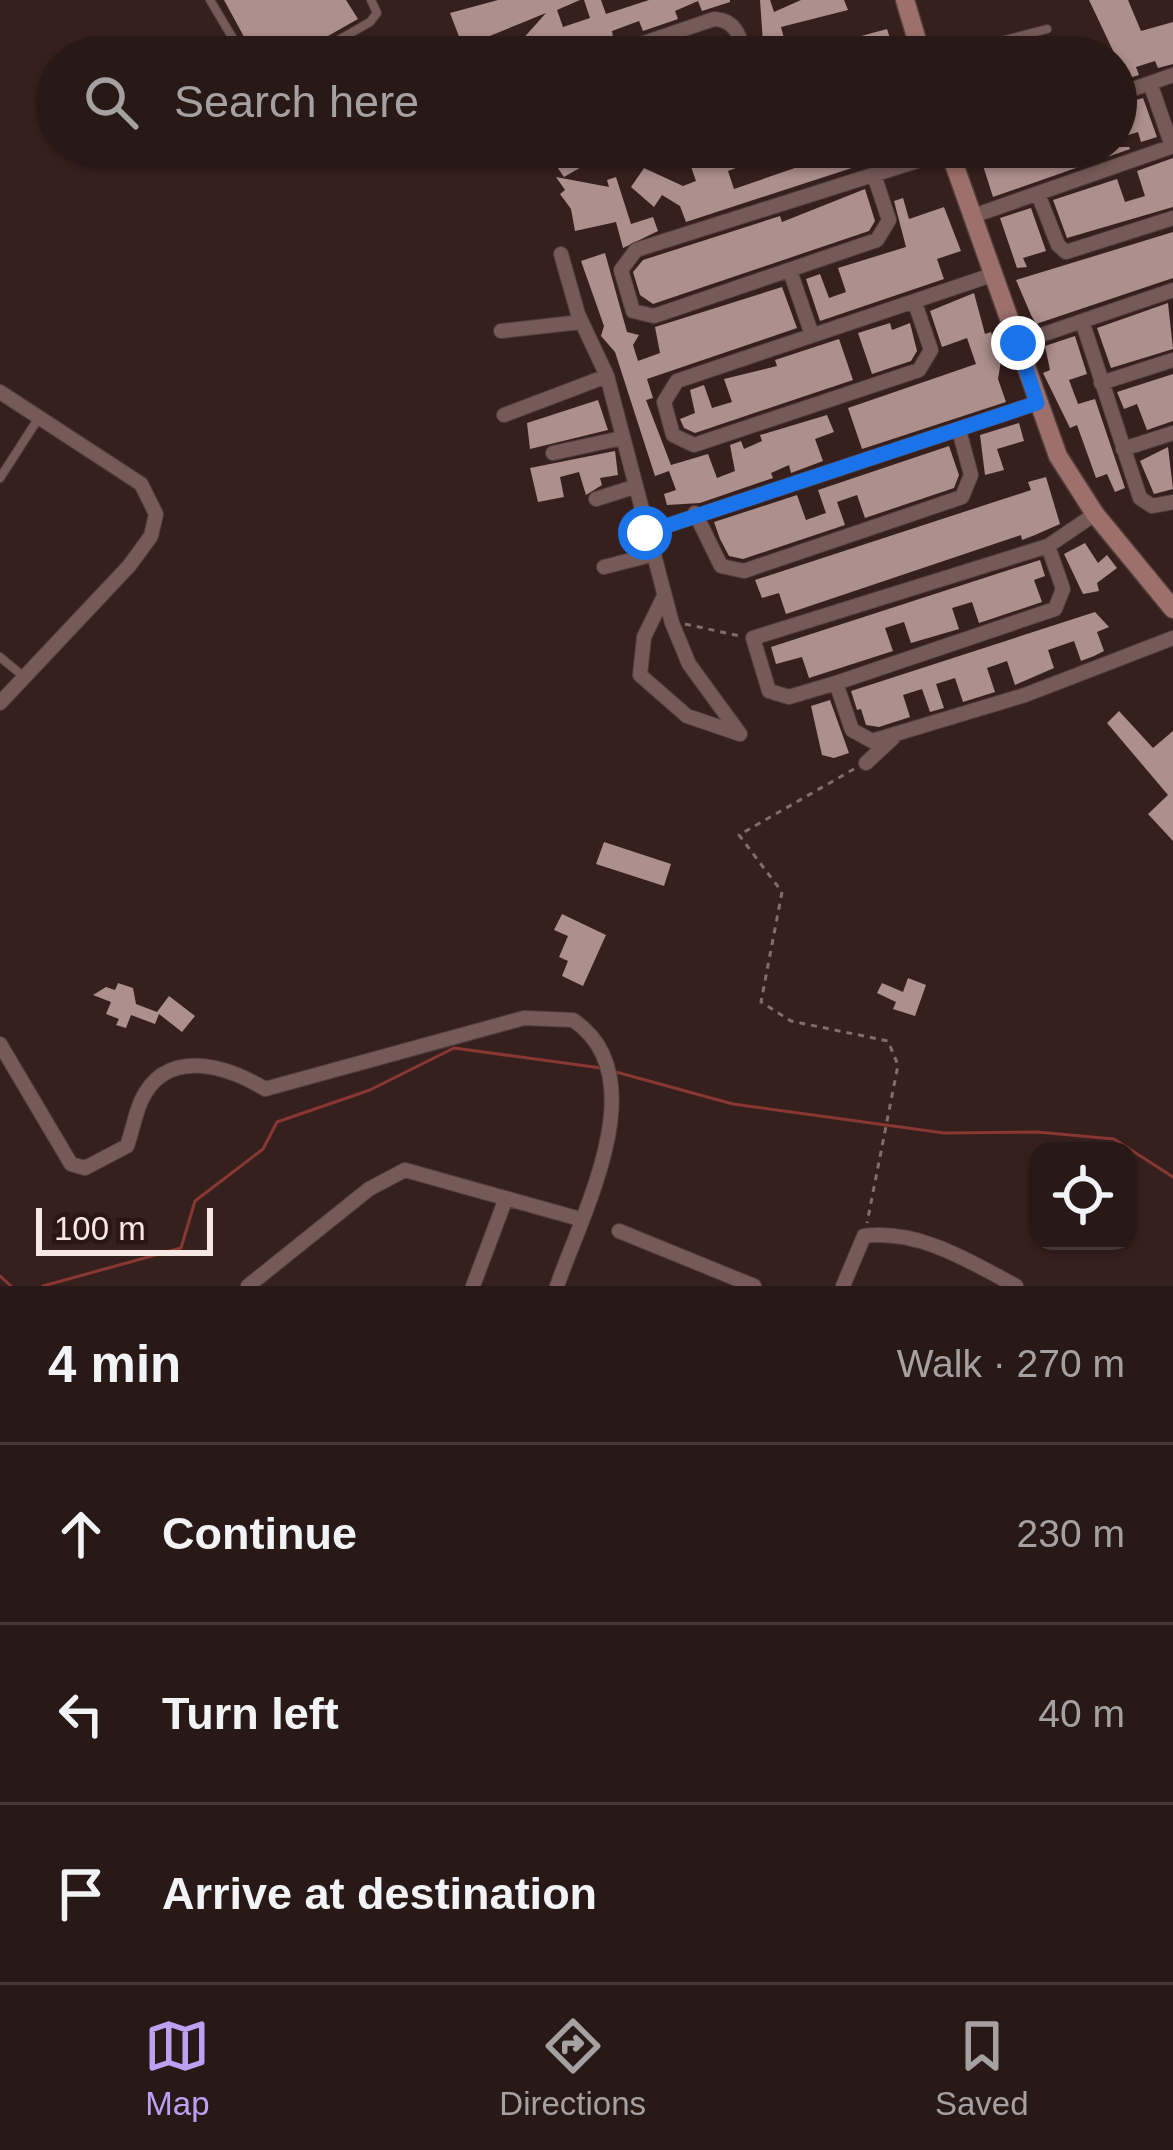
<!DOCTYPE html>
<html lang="en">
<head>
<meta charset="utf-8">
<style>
	:root { --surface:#281816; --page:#342523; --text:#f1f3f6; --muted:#a5a0a1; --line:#443735; --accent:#bca0f2 }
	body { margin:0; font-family:Arial,sans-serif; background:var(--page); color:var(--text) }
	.controls { position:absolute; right:36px; bottom:36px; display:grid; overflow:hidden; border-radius:24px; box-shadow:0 3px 9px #0004 }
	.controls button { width:108px; height:108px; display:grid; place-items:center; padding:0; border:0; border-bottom:3px solid var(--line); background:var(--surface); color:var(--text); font:60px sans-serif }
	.scale { position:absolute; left:36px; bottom:30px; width:177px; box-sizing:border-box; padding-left:12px; border:6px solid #f7e7e5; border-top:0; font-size:33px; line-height:42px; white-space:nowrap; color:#f7e7e5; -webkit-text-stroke:9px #2c1614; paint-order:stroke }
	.stop { position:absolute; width:36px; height:36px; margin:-27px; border:9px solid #1a73e8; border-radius:50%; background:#fff }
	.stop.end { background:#1a73e8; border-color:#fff; box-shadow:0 3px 12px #0008 }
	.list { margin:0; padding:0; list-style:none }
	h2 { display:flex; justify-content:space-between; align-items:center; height:156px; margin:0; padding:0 48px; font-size:51px }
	h2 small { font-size:39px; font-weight:400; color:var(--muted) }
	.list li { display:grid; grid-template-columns:78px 1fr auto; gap:36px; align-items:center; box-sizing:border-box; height:180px; padding:0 48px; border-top:3px solid var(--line) }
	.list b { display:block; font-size:45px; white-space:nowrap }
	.list em { font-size:39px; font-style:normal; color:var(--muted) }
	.icon { flex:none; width:66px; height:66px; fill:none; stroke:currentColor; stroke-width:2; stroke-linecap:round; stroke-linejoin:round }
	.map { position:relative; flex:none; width:1173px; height:1286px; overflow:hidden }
	.search { position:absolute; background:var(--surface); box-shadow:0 3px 9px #0004; left:36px; right:36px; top:36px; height:132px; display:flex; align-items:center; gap:30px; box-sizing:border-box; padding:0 42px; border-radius:66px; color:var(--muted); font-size:45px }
	.sheet { height:696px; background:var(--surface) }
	nav { display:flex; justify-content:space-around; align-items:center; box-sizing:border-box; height:168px; border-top:3px solid var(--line); background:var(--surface); font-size:33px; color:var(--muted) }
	nav a { display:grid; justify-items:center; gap:6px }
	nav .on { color:var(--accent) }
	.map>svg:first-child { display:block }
</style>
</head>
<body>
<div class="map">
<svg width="1173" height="1286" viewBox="0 0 1173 1286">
	<rect width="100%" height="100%" fill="#36201e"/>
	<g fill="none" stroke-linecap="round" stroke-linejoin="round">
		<path stroke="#893733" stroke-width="3" d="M616 1072 733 1104 944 1133 1037 1132 1114 1139 1173 1177
			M0 1276 11 1286
			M43 1286 181 1248 195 1201 263 1149 277 1122 370 1090 454 1048 601 1068"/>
	</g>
	<path fill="#ad8f8c" d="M224 0H346L358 19 291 57H255Z
		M498 0H580L557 10 563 27 590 18 584 0H601L606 14 649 0H730V2L702 11 698 1 675 11 678 19 643 31 639 21 612 31 613 37 581 53 576 40 553 48 551 57H535L520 42 546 13 463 47 450 13Z
		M760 0H770L774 12 801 0H844L848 10 781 27 789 57H764Z
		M1089 0H1128L1141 31 1173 22V64L1158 68 1155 61 1136 67 1139 75 1116 82V57Z
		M887 29 896 57H807L828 45Z
		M1143 98 1157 137 1141 142 1138 132 1116 139V106Z
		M561 147H578L590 162 564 177 549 155Z
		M701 147H791L728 171 734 189 856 147 910 149 686 222 680 206 662 195 654 207 631 187 644 168 683 186 696 181 686 152Z
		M996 147H1129L1130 149 993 197 979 153Z
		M1173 158V207L1067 238 1053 200 1117 179 1125 202 1145 196 1137 171Z
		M556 177 609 187 607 180 616 177 631 224 653 217 658 231 623 248 616 222 575 231 571 209 560 194 565 190Z
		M865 189 875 221 869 231 653 304 640 295 633 272 643 260 780 216 782 222Z
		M903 198 909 219 944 207 961 251 937 259 944 279 820 321 806 279 820 274 829 298 846 292 838 268 906 247 894 201Z
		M1031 208 1046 251 1023 258 1027 267 1017 268 1000 218Z
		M1173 232V278L1036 324 1031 315 1016 280Z
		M605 253 627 332 639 335 633 345 638 361 660 353 655 327 782 287 797 328 647 379 653 398 646 400 671 465 708 454 717 478 735 471 730 445 741 441 744 449 762 441 760 435 827 415 834 432 815 439 823 461 791 473 789 465 771 473 773 478 700 503 667 505 664 494 676 490 669 471 655 476 615 352 601 336 604 326 581 261Z
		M974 293 985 334 991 332 1001 361 998 379 1006 402 862 449 848 408 976 364 967 338 942 347 930 311Z
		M1168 303 1173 349 1111 368 1097 328Z
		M890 323 892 330 910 323 917 351 911 361 872 374 858 333Z
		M1075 336 1087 374 1069 380 1078 404 1095 399 1125 488 1115 492 1107 474 1096 478 1077 425 1070 428 1043 373 1050 370 1045 346Z
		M839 339 853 380 695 433 684 428 680 419 695 413 690 390 704 385 712 408 732 402 724 379 777 366 775 360Z
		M1173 374V421L1147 430 1137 404 1124 409 1117 392Z
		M598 400 608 430 530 449 527 423Z
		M1019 423 1024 441 997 449 1004 470 985 475 980 435Z
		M949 446 959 475 954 488 865 518 857 495 837 502 845 525 743 559 729 556 720 539 714 522 797 495 806 520 826 513 818 490Z
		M1168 447 1173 489 1154 494 1140 461Z
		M615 451 618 475 600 478 602 485 586 495 579 472 560 477 564 497 538 502 530 468Z
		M1046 477 1060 524 1035 535 1022 540 1021 535 786 614 779 593 762 598 755 580 1031 490 1028 482Z
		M1085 543 1098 563 1107 555 1117 568 1097 583 1099 591 1083 594 1064 554Z
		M1040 560 1045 576 1034 580 1042 602 979 623 972 602 952 608 959 629 911 643 904 622 885 628 893 651 809 678 802 657 776 664 771 647Z
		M1095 612 1109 627 1097 632 1104 651 1094 656 1081 661 1074 641 1048 650 1054 668 1015 685 1007 661 987 668 995 692 963 702 955 678 936 684 944 708 930 712 922 689 903 695 910 717 879 727 866 725 861 709 857 710 851 691Z
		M830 700 849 753 834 758 822 755 811 706Z
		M1119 711 1153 748 1173 731V841L1148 814 1168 795 1107 723Z
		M604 842 671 864 664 886 596 864Z
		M562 914 606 935 583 986 562 976 568 961 559 957 568 936 554 930Z
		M908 978 926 985 915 1016 893 1009 896 1002 877 993 882 983 903 992Z
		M118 983 133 988 136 1004 157 1012 169 996 195 1016 182 1032 159 1014 155 1024 131 1015 126 1028 116 1025 119 1019 106 1014 111 1002 93 995 106 987 115 990Z"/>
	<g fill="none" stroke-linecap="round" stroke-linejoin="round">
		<g stroke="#513e3d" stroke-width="10">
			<path id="lane" d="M210 0 244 57
				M309 57 370 22 377 13 371 0
				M941 57 1047 29
				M0 478 38 419
				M0 657 23 676"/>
		</g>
		<g stroke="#513e3d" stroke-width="16">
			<path id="street" d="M603 57 714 19C737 20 740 38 746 57
				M1150 83 1172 146
				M1116 95 1173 75
				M605 147 624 156 659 147
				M874 175 889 220 877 240 654 316 633 311 621 270 636 250 961 147
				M1038 194 1058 245 1066 252 1173 218
				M973 216 1173 146
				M561 254 578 314 607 376 672 623 689 664 740 734 687 716 640 675 644 637 664 596
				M790 271 812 335
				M915 303 931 350 919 370 694 445 673 435 664 402 677 381 992 275
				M1082 321 1140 498 1152 506 1173 502
				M501 331 581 322
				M1018 343 1173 290
				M1101 383 1173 360
				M0 392 141 484 156 514 151 536 129 566 0 703
				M504 415 607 376
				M1123 449 1173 433
				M553 453 622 438
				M596 499 634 487
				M695 513 721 566 744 571 962 497 971 475 959 430
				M645 533 1037 403
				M1048 546 1063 589 1055 609 836 683 789 697 769 691 753 638 1048 546 1095 514
				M604 567 651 555
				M836 683 852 730 872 741 1025 695 1173 638
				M866 763 893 738
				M0 1044 71 1164 85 1168 127 1146C132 1132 135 1115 141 1101 166 1046 227 1066 265 1089L524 1018 573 1020C657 1076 582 1213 557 1286
				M619 1231 754 1286
				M248 1286 369 1189 405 1170 580 1219
				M473 1286 506 1198
				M843 1286 864 1236C919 1229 969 1261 1016 1286"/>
		</g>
		<g stroke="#513e3d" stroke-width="21">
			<path id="secondary" d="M905 0 922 57
				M948 147 1058 456 1095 514 1173 609"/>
		</g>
		<path stroke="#816e6c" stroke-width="3" stroke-dasharray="6 6" stroke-linecap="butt" d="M685 624 740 636
			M854 769 739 835 782 892 761 1002 791 1021 888 1041 898 1065 867 1223"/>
		<use href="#lane" stroke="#755a57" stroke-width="8"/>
		<use href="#street" stroke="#755a57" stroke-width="14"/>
		<use href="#secondary" stroke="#9d706b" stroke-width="18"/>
	</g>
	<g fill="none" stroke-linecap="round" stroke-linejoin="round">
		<path stroke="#1a73e8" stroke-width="15" d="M645 533 1037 403 1018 343"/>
	</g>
</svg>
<div class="controls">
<button><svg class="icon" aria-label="locate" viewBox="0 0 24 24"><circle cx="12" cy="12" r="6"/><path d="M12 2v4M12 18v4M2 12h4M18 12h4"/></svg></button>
</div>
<div class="scale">100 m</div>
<div class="stop" style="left:645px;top:533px"></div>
<div class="stop end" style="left:1018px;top:343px"></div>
<div class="search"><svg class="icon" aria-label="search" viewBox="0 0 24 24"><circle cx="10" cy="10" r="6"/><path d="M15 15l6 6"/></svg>Search here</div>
</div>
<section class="sheet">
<h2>4 min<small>Walk · 270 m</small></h2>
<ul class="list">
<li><svg class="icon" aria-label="ahead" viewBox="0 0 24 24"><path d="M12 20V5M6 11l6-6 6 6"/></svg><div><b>Continue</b></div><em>230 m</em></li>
<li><svg class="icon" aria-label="left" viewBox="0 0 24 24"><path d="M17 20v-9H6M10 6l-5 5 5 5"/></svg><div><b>Turn left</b></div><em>40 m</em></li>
<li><svg class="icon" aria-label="arrive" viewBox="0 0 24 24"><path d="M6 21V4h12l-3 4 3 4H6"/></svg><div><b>Arrive at destination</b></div></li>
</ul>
</section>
<nav>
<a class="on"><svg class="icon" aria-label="map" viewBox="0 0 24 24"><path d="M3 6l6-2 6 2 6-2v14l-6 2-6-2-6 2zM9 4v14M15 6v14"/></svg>Map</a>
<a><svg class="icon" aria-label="directions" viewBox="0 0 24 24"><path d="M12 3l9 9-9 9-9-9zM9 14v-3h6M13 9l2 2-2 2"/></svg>Directions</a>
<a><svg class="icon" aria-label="saved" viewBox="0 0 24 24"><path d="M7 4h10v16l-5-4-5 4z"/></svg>Saved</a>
</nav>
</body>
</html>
